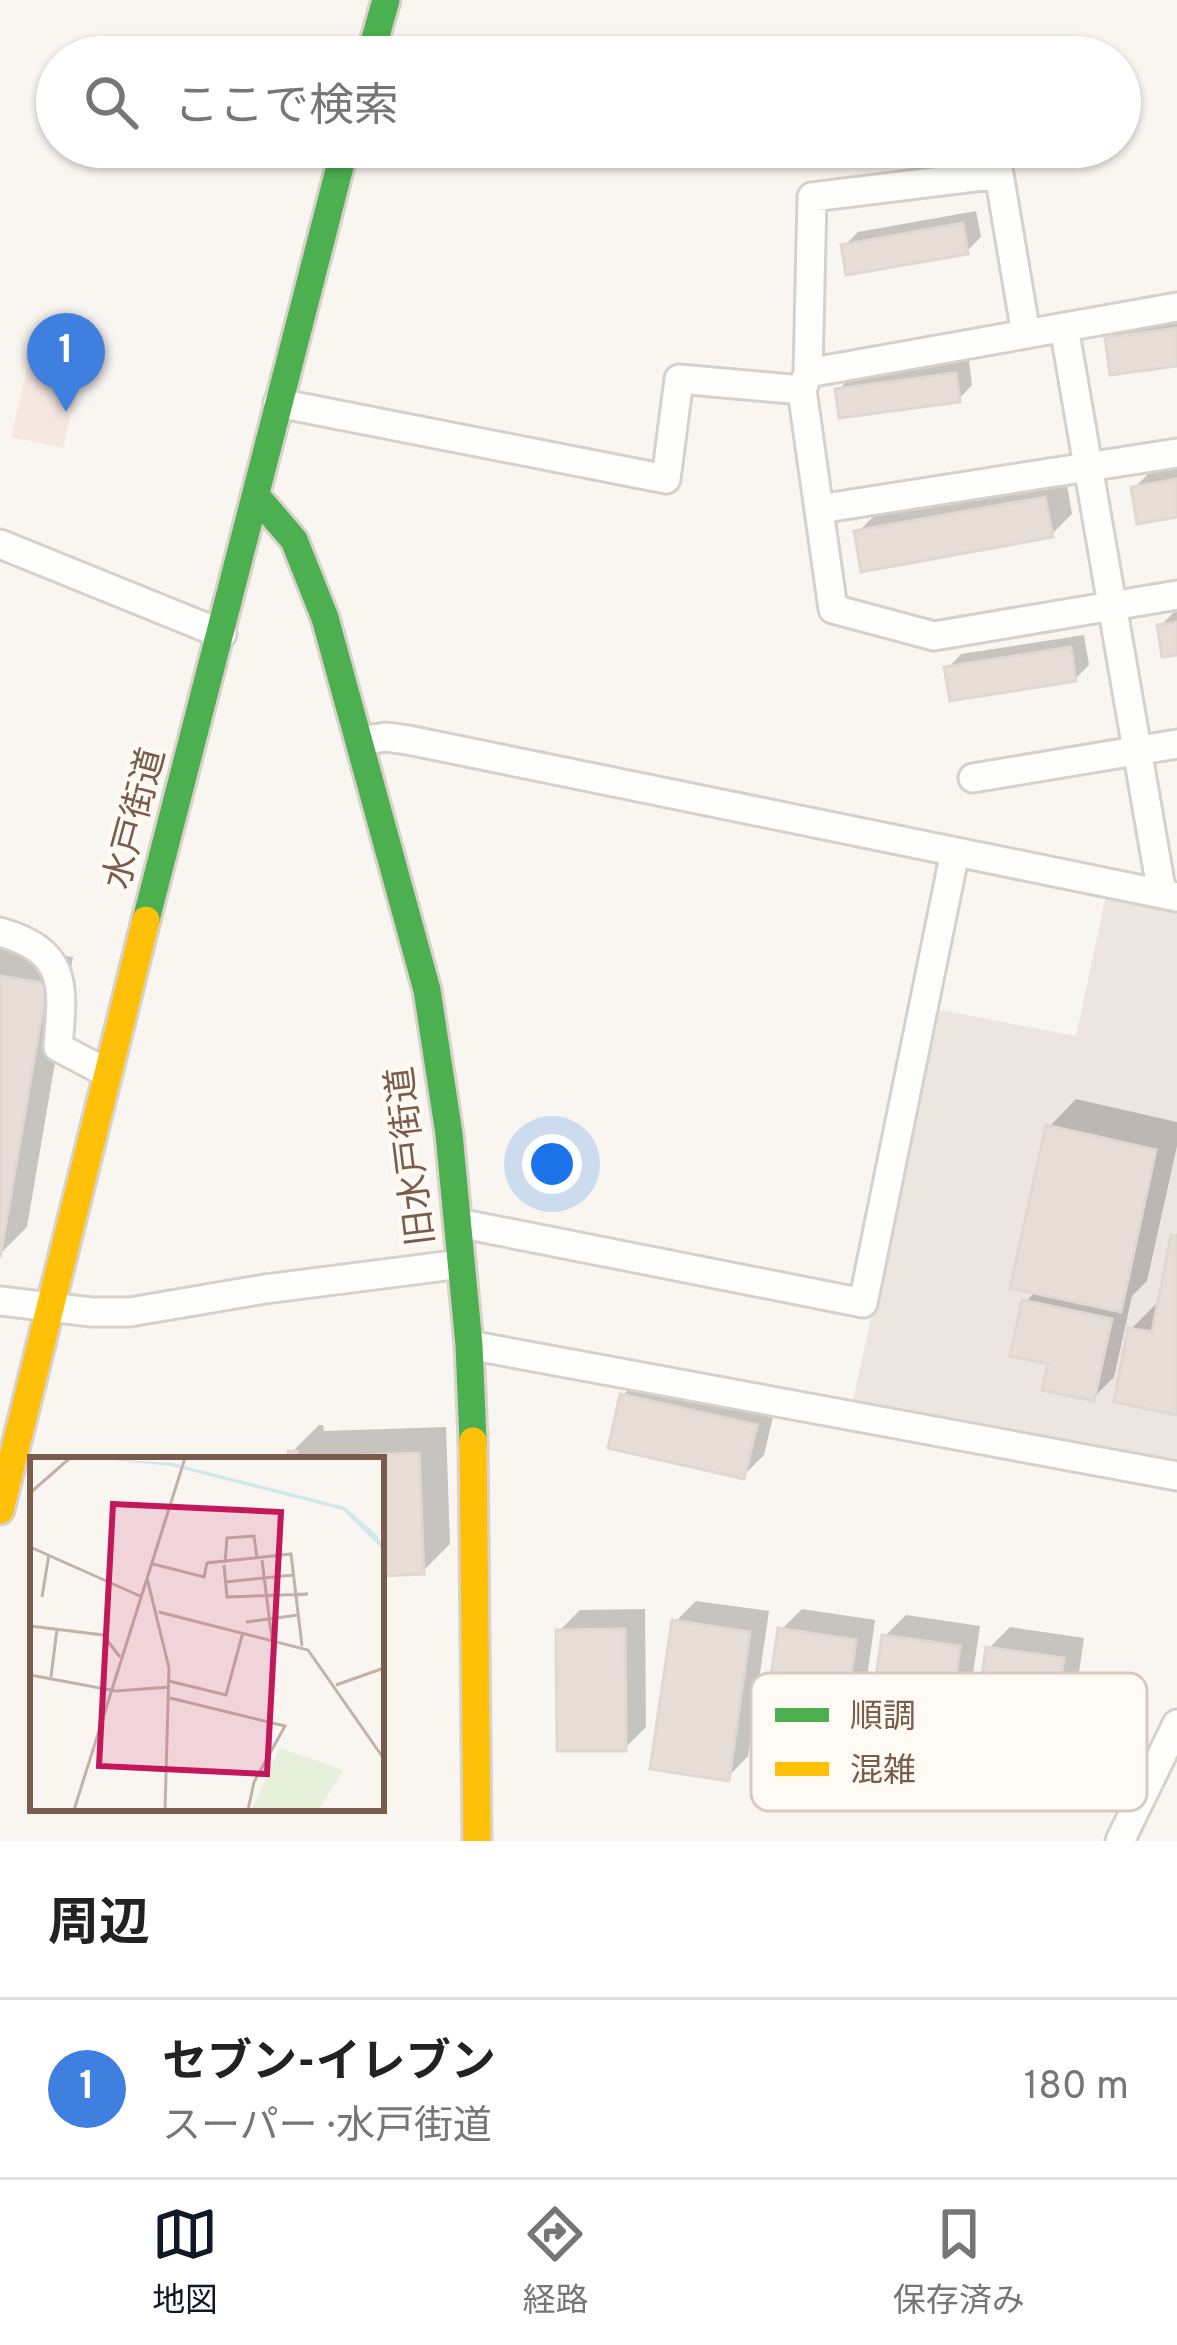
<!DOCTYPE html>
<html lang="ja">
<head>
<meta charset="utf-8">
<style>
	:root { --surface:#fff; --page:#f6f6f6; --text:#222; --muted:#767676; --line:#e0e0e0; --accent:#111827 }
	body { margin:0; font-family:Overpass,"Noto Sans JP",sans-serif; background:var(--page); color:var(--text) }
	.you { position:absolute; left:552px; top:1164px; width:42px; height:42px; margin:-30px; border:9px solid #fff; border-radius:50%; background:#1a73e8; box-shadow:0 0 0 18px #1a73e833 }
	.badge { display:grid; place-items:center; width:78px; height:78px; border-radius:50%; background:var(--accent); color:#fff; font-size:39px; font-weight:700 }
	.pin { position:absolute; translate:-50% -99px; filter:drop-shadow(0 3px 6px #0008) }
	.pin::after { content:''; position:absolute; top:63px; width:42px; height:36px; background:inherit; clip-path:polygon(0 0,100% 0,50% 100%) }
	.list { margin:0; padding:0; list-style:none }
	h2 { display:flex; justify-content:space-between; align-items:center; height:156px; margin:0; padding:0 48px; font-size:51px }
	h2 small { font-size:39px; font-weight:400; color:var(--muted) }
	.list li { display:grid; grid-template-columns:78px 1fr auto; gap:36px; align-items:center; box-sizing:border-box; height:180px; padding:0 48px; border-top:3px solid var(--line) }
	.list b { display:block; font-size:45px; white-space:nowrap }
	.list p { margin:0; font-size:39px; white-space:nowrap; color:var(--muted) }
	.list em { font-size:39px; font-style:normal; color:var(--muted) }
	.icon { flex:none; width:66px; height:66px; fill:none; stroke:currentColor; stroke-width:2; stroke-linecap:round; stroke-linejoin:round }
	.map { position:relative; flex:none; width:1177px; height:1841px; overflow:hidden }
	.search { position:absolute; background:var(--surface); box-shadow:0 3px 9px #0004; left:36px; right:36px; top:36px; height:132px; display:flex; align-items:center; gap:30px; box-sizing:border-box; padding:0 42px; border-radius:66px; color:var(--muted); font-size:45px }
	.sheet { height:336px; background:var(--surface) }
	nav { display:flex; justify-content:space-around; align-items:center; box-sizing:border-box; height:168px; border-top:3px solid var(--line); background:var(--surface); font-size:33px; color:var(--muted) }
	nav a { display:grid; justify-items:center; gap:6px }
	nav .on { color:var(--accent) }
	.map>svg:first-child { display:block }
</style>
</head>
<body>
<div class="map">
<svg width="1177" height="1841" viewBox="0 0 1177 1841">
	<rect width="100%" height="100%" fill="#f9f5f0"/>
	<path fill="#f6e8e1" d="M35 337 85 348 63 448 11 437Z"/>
	<path fill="#ede5e0" d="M1106 895 1177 910V1463L852 1404 940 1010 1076 1036Z"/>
	<path fill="#0003" d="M976 211 981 237 967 251 844 246 858 232Z
		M1177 318V363L1108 339 1122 325Z
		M969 361 972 385 959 399 838 390 852 376Z
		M1177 469V514L1134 488 1148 474Z
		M1066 478 1072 514 1051 535 858 532 879 511Z
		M1174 612H1177V652L1160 626Z
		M1084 635 1089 665 1075 679 948 668 961 654Z
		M0 945 73 957 27 1227 0 1254Z
		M1076 1099 1177 1122V1146L1147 1281 1132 1296 1114 1377 1093 1398 1052 1362 1025 1302 1037 1290 1049 1127Z
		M1177 1233V1411L1131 1329 1158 1302Z
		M644 1374 776 1404 764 1455 743 1476 623 1395Z
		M319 1425H323L324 1431 446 1427 450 1544 423 1571 381 1573V1460H292L291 1453Z
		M696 1601 769 1611 748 1756 728 1777 675 1622Z
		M645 1609 646 1727 625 1748 559 1631 580 1610Z
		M802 1609 875 1620 855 1765 834 1786 781 1630Z
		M906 1615 980 1626 959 1770 938 1791 885 1636Z
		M1010 1627 1084 1638 1063 1782 1042 1803 989 1648Z"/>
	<path fill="#e6ded7" stroke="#e2d8d2" stroke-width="3" d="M963 223 968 254 846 275 841 245Z
		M1177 328V366L1110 375 1105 338Z
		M956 373 960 402 839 418 835 389Z
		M1177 479V517L1137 524 1131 487Z
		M1045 497 1053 537 861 572 854 531Z
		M1177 622V655L1162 657 1157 625Z
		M1071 647 1076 681 950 701 944 667Z
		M0 976 47 984 0 1258Z
		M1046 1125 1156 1150 1121 1312 1010 1288Z
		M1171 1235 1177 1236V1415L1114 1402 1128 1328 1152 1332Z
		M1022 1300 1112 1319 1094 1401 1042 1390 1048 1364 1010 1356Z
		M620 1394 757 1425 744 1479 608 1448Z
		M288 1451H297V1458L419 1453 424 1574 381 1576V1460H289Z
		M672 1620 750 1632 729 1781 650 1769Z
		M778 1628 856 1640 835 1789 756 1777Z
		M625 1629 626 1751H557L556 1630Z
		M882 1635 960 1646 939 1794 860 1784Z
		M986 1647 1064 1658 1043 1807 965 1796Z"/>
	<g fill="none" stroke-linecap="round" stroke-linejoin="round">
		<g stroke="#d7d1cb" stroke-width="33">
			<path id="street" d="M1064 327 1162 894
				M808 373 812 197 999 174 1026 334
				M802 390 833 609 934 636 1177 595
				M278 403 666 479 679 379 802 390 808 373 1177 307
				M819 509 1177 453
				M0 544 222 634
				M361 741 386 737 408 740 1177 897
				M973 778 1177 744
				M0 932C69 952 63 986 58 1047L107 1073
				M458 1223 863 1303 955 852
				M0 1301 91 1312H130L265 1289 461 1264
				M469 1345 1177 1476
				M1120 1841 1177 1724"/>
		</g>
		<g stroke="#d9d2cb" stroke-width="33">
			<path id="fast" d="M370 57 386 0
				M257 497 294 540 325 618 427 990 449 1134 469 1345 473 1441
				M146 920 345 147"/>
		</g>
		<g stroke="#d9d2cb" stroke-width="33">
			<path id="slow" d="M473 1441 477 1841
				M0 1510 146 920"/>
		</g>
		<use href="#street" stroke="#fefefd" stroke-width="27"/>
		<use href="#fast" stroke="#4caf50" stroke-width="27"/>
		<use href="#slow" stroke="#ffc107" stroke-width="27"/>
	</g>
	<g text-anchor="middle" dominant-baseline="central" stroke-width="9" stroke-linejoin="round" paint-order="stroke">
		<g font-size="36" fill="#7a5c4d" stroke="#fffaf3">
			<text transform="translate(137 819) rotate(-75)">水戸街道</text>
			<text transform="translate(413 1156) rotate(-97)">旧水戸街道</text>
		</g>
	</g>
	<g transform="translate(30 1457)">
		<rect width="354" height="354" fill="#f9f5f0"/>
		<path d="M249 291 314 313 288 353H222Z" fill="#e7f0db"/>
		<path d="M62 1 142 6 315 50 347 78 354 94 313 53 141 9Z" fill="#d0e8ea"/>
		<path fill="none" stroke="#c2b3aa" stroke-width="3" d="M0 36 40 1M0 90 110 139M232 103 242 183M195 106 197 81 224 79 227 101M123 107 174 120 177 106 261 97 272 189M194 108 197 140 278 137 266 138M117 121 139 211 135 353M196 125 263 118M12 140 19 97M129 155 278 193 354 302M216 165 268 158M0 169 73 178 90 200M0 218 86 234 139 230M21 220 27 172M139 224 196 238 213 175M306 228 354 211M140 241 255 269 224 325 218 353M44 353 155 1"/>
		<path fill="#c2185b" fill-opacity="0.15" stroke="#c2185b" stroke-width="6" d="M83 47 251 55 237 317 69 309Z"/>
		<rect width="354" height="354" fill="none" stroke="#7a5c4d" stroke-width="6"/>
	</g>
	<rect x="751" y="1673" width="396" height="138" rx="18" fill="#fffaf3" stroke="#d7cbc1" stroke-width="3"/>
	<rect x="775" y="1708" width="54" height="14" fill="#4caf50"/>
	<rect x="775" y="1762" width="54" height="14" fill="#ffc107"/>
	<g font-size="33" fill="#7a5c4d">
		<text x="850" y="1727">順調</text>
		<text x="850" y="1781">混雑</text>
	</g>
</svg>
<div class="you"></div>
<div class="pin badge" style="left:66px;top:412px;background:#3f7fe0">1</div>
<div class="search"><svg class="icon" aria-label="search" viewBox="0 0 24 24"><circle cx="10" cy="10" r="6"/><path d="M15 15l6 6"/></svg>ここで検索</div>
</div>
<section class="sheet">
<h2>周辺<small></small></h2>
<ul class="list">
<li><span class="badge" style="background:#3f7fe0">1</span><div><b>セブン-イレブン</b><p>スーパー · 水戸街道</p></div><em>180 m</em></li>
</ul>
</section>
<nav>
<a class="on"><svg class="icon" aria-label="map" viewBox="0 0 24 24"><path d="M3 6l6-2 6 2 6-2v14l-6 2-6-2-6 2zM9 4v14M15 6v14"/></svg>地図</a>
<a><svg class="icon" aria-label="directions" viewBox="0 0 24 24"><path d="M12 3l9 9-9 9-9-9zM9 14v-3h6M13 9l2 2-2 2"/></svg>経路</a>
<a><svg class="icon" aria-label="saved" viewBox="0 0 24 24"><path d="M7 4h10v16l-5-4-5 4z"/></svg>保存済み</a>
</nav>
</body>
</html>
